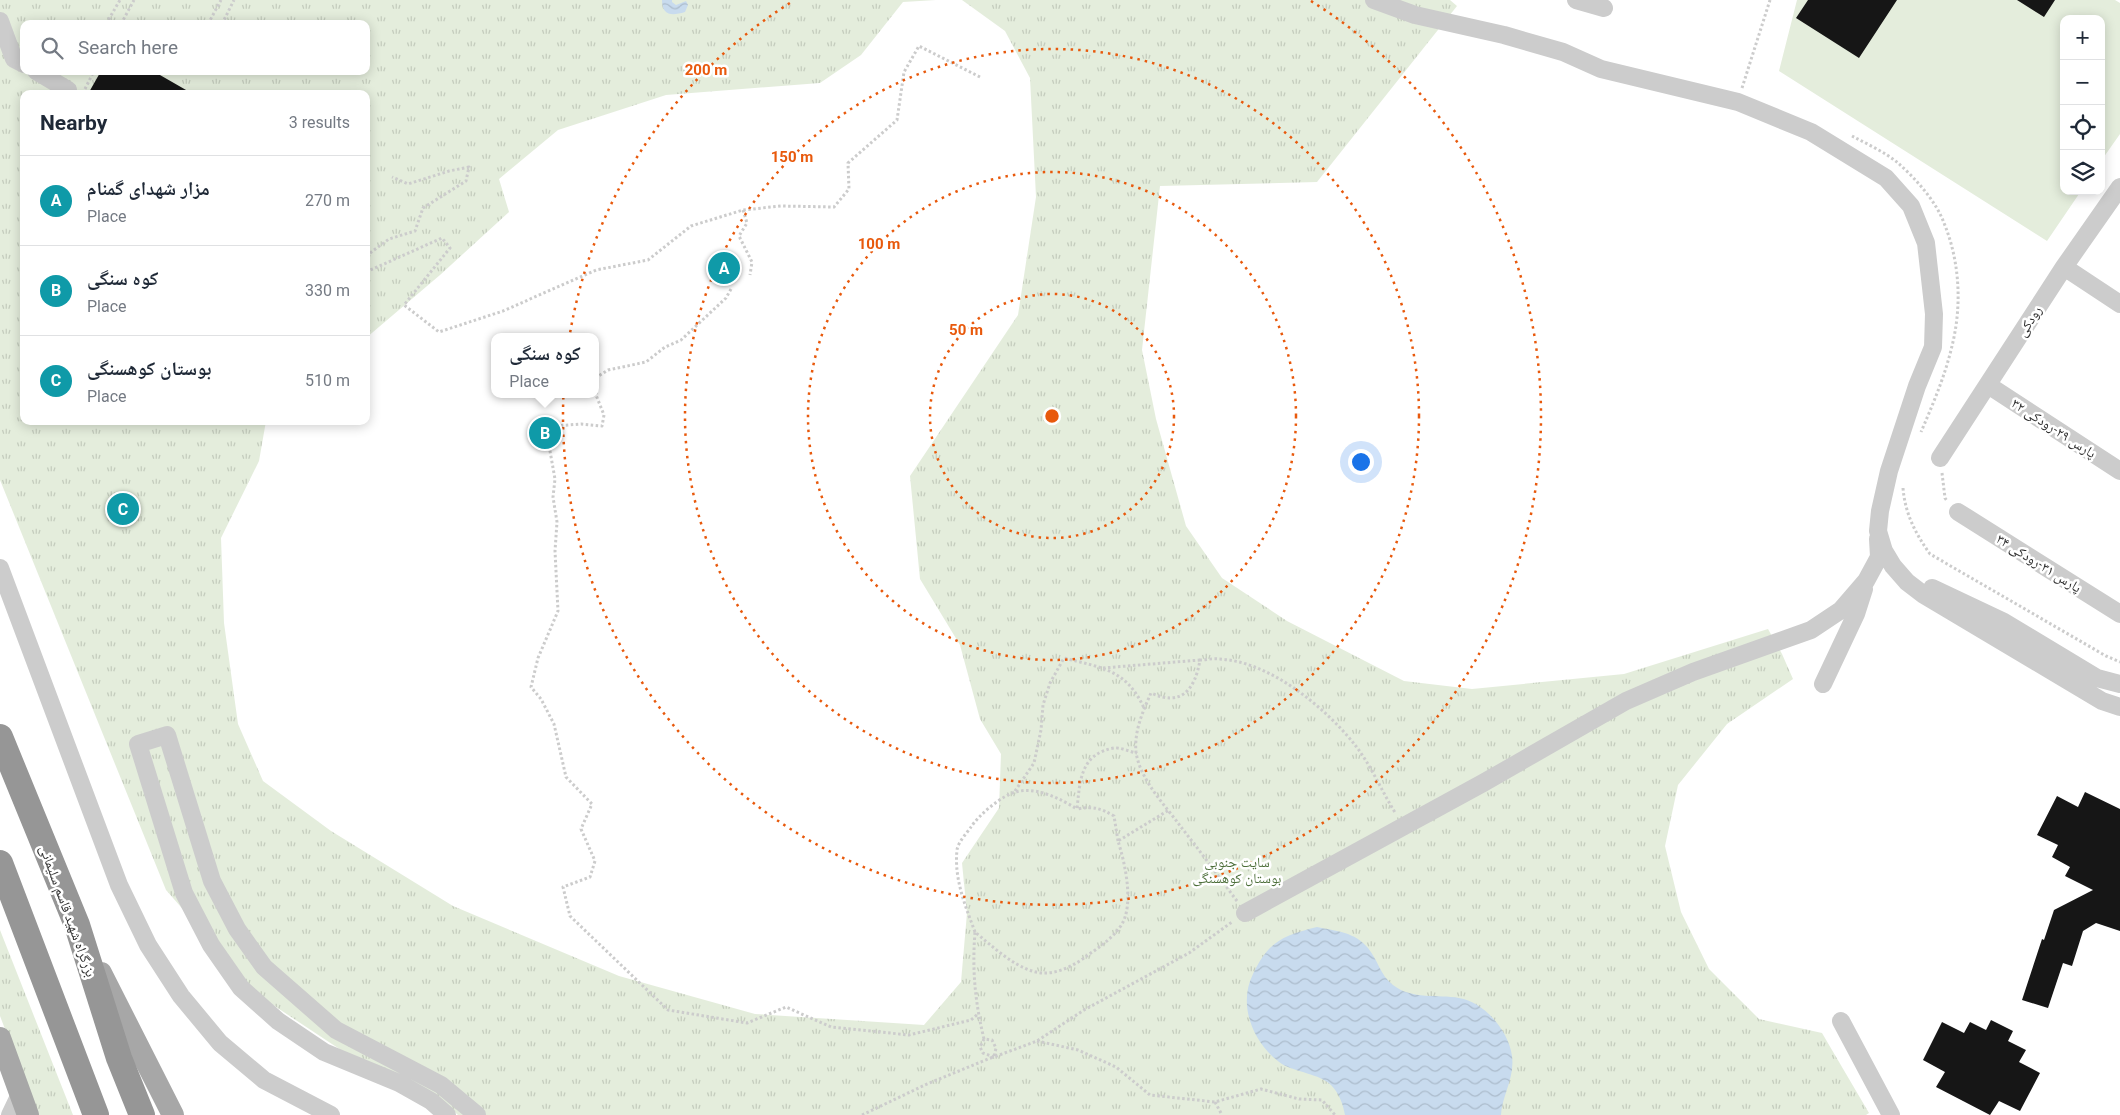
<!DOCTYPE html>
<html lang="en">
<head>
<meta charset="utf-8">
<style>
	:root { --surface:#fff; --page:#f6f6f7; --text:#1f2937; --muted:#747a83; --line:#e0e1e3; --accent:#f03027 }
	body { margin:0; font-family:Roboto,"Noto Naskh Arabic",sans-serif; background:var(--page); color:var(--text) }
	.controls { position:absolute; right:15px; top:15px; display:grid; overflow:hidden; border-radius:10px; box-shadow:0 2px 12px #0003 }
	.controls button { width:45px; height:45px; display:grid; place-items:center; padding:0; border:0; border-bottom:1px solid var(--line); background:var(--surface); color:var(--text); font:25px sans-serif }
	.you { position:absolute; left:1360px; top:461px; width:18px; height:18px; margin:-12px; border:4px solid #fff; border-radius:50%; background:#1a73e8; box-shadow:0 0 0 8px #1a73e833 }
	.badge { display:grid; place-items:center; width:32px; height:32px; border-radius:50%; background:var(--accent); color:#fff; font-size:16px; font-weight:700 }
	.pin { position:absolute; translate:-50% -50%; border:2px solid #fff; box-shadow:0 1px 5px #0006 }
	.popup { position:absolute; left:491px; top:333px; width:108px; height:65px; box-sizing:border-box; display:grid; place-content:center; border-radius:10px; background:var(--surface); filter:drop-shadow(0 1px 4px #0005); font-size:16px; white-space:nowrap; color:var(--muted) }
	.popup b { font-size:19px; color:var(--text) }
	.popup::after { content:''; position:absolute; left:50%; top:100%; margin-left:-10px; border:10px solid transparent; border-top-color:var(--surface) }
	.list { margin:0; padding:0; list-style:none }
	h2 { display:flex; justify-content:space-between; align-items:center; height:65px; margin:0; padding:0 20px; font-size:21px }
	h2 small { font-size:16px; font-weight:400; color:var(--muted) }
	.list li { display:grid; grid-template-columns:32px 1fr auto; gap:15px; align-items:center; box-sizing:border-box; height:90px; padding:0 20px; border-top:1px solid var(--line) }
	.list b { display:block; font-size:19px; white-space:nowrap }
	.list p { margin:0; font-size:16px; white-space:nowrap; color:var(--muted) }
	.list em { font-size:16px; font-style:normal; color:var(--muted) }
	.icon { flex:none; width:28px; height:28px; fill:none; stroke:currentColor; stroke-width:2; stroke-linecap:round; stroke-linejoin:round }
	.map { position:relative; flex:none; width:2120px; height:1115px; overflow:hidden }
	.search { position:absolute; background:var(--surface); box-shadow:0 2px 12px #0003; left:20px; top:20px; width:350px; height:55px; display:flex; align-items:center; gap:12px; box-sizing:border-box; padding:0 18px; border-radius:10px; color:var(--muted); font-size:19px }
	.panel { position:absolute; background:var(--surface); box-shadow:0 2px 12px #0003; left:20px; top:90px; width:350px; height:335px; border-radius:10px }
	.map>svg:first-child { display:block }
</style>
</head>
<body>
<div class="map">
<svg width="2120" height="1115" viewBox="0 0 2120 1115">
	<defs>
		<pattern id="grass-tufts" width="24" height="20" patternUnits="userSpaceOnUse" patternTransform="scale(1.25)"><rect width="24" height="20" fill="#e4eddc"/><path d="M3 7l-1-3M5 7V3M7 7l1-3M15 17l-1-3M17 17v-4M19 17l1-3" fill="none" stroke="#c4ccbd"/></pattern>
		<pattern id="water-waves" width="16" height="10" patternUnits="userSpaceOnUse" patternTransform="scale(1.25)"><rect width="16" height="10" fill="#c8dbee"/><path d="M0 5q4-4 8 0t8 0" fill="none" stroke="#acbccc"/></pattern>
	</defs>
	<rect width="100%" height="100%" fill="#fff"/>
	<path fill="url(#grass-tufts)" fill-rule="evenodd" d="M0 0H936L903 2 861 55 820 83 666 95 558 130 499 179 509 212 440 275 366 338V94H24V421H266L259 461 221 538 224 623 238 724 263 781 331 831 453 906 619 976 755 1014 924 1025 961 982 967 913 962 863 999 808 1001 754 980 719 960 645 920 579 910 476 1018 315 1036 197 1030 78 1005 31 962 0H1450L1457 6 1317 182 1160 186 1142 350 1156 419 1186 526 1222 578 1287 621 1404 681 1472 689 1624 674 1768 629 1782 654 1793 679 1727 724 1678 785 1665 846 1681 912 1709 969 1759 1019 1822 1033 1869 1113 1866 1115H458L436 1095 344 1052 258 995 166 890 0 480ZM24 24H366V71H24Z
		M0 930 73 1115H38L0 1016Z"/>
	<path fill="#e4eddc" d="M1797 0H2115L2120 3V134L2101 161V19H2064V191H2081L2047 241 1779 71Z"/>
	<path fill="url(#water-waves)" d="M662 0H672V2L676 5 686 1 688 5 685 12C672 16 662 16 662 0Z
		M1317 927C1336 931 1355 932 1368 948 1378 960 1380 975 1393 985 1412 1000 1438 994 1459 998 1485 1002 1509 1032 1512 1056 1515 1078 1502 1095 1501 1115H1345C1343 1104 1339 1093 1331 1085 1320 1074 1295 1072 1282 1064 1254 1045 1237 1006 1253 974 1269 941 1282 936 1317 927Z"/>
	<path fill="#161616" d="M1808 0H1897L1859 58 1796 18Z
		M2017 0H2055L2044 17Z
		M101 71H153L193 94H88Z
		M2085 792 2120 809V931L2096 923 2083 931 2072 966 2063 963 2048 1008 2022 1000 2042 939 2044 940 2054 910 2093 890 2065 876 2070 867 2052 857 2058 845 2037 835 2057 796 2078 807Z
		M1991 1020 2013 1031 2008 1041 2026 1050 2019 1062 2040 1073 2020 1111 1999 1101 1990 1115 1936 1087 1945 1072 1923 1060 1942 1022 1964 1033 1970 1022 1986 1030Z"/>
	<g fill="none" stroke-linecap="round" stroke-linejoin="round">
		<path stroke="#ccc" stroke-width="3" stroke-dasharray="2.5 2.5" stroke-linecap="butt" d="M106 24 120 0
			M121 24 134 0
			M208 24 221 0
			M222 24 234 0
			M1742 88 1770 0
			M85 89 94 71
			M1852 136C1867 144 1885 152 1898 163 1915 178 1936 201 1944 223 1960 262 1962 306 1952 346 1945 376 1933 404 1921 432
			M743 210 747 223 739 236 752 262 750 275
			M366 256 389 239 415 231 423 208 466 181 469 167 449 171 408 184 392 177
			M366 272 442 238 450 248 404 305 439 332 503 311 596 270 648 260 691 226 743 210 781 206 834 207 849 189 848 163 897 120 904 72 919 46 980 77
			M731 289 726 298 681 340 665 347 646 362 608 370 597 377 596 395 604 415 602 426 581 424 555 426 548 440 555 479 553 497 557 522 555 551 558 611 538 658 531 687 541 699 554 724 566 777 592 804 581 829 595 861 590 877 563 887 570 916 668 1010 747 1023 786 1007 831 1027 909 1035 971 1020 978 1014
			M1942 473 1945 498 1947 501
			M1903 488C1905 513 1915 533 1930 554L2106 656 2120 662
			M1103 668 1200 660
			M1015 791 1034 763 1041 730 1043 705 1050 683 1064 658C1102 668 1126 669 1144 708
			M1118 841 1114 816C1100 808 1093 806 1077 809 1080 781 1080 754 1114 748 1120 747 1130 752 1137 753
			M1237 901C1218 876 1200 851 1181 827 1165 805 1140 780 1136 752 1134 731 1143 711 1151 693 1181 707 1195 690 1200 660 1206 660 1213 658 1219 659 1269 661 1325 707 1355 745 1371 765 1382 792 1396 814
			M975 932C965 905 954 879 957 850 958 842 967 833 971 827 979 815 1002 795 1016 792 1036 786 1061 799 1077 809
			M984 1039C975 1002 972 970 975 932 992 946 1019 972 1043 973 1058 974 1077 964 1088 955 1101 946 1114 937 1122 924 1134 903 1125 863 1118 841L1169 810
			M1037 1041 1078 1050 1116 1067 1150 1095 1215 1102 1261 1089 1299 1099 1322 1100 1335 1115
			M994 1057 983 1053 980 1047 984 1039 992 1040 996 1048 994 1057 1037 1041 1084 1010 1189 953 1232 922
			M1215 1102 1222 1115
			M862 1115 927 1084 993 1057"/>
		<path stroke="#ccc" stroke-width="18" d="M1374 0 1415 15 1504 35 1563 52 1601 69 1738 102 1811 132 1886 178 1911 206 1926 243 1934 314 1933 347 1917 386 1889 471 1880 511 1878 531 1884 551 1893 566 1907 582 1924 595 2102 701 2120 707
			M1576 0 1604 8
			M0 21 14 59 24 64
			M36 71 68 90
			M2064 267 2120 304
			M1988 385 2120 471
			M1940 458 2064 267 2120 187
			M1958 512 2120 614
			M0 568 119 885 148 945 181 996 220 1043 264 1080 331 1115
			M1932 588 2004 622 2097 678 2120 684
			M1823 684 1856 614 1864 589
			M1245 913 1483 783 1626 701 1693 672 1811 630 1841 610 1866 581 1879 557 1878 539
			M1841 1021 1891 1115
			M10 1115 20 1094
			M447 1115 431 1101 399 1083 324 1052 278 1021 241 988 211 945 184 893 138 744 167 735 212 881 237 929 264 967 336 1030 441 1085 477 1115"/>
		<path stroke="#a7a7a7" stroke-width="22" d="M101 973 173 1115
			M0 1038 28 1115"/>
		<path stroke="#969696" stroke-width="26" d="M0 737 77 925 119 1058 142 1115
			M0 863 96 1115"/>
	</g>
	<g fill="none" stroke="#e8590c" stroke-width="2.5" stroke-dasharray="2.5 5">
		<circle cx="1052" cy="416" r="122"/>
		<circle cx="1052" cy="416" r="244"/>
		<circle cx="1052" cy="416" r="367"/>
		<path d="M1311 1A489 489 0 1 1 793 1"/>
	</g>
	<g text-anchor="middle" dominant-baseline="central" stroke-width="5" stroke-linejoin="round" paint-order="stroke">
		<g font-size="14" fill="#2f2f2f" stroke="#fff">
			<text transform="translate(2029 321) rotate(-57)">رودکی</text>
			<text transform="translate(2054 428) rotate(33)">پارس ۲۹-رودکی ۳۲</text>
			<text transform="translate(2039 563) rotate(32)">پارس ۳۱-رودکی ۳۴</text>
			<text transform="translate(68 911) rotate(70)">بزرگراه شهید قاسم سلیمانی</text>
		</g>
		<g font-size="14" fill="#4c6e39" stroke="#fff">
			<text x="1237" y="862">سایت جنوبی<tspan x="1237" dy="16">بوستان کوهسنگی</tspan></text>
		</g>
	</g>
	<circle cx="1052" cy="416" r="8" fill="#e8590c" stroke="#fff" stroke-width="2.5"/>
	<g font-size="15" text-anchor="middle" font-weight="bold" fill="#e8590c" stroke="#fff" stroke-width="5" stroke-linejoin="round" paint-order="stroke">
		<text x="706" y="75">200 m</text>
		<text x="792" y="162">150 m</text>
		<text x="879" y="249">100 m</text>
		<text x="966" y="335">50 m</text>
	</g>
</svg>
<div class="controls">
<button>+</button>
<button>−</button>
<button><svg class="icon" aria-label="locate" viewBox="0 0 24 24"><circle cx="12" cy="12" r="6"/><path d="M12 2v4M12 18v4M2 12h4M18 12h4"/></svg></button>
<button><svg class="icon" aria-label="layers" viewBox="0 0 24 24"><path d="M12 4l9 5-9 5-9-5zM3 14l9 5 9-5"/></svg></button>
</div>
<div class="you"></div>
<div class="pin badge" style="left:724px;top:268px;background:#0f9aa8">A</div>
<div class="pin badge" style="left:545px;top:433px;background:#0f9aa8">B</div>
<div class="popup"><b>کوه سنگی</b>Place</div>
<div class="pin badge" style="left:123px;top:509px;background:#0f9aa8">C</div>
<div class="search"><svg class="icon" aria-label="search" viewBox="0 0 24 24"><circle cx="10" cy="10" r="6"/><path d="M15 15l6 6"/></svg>Search here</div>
<section class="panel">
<h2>Nearby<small>3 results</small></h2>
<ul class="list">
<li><span class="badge" style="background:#0f9aa8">A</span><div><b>مزار شهدای گمنام</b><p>Place</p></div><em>270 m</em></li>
<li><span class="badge" style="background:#0f9aa8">B</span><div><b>کوه سنگی</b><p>Place</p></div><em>330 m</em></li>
<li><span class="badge" style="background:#0f9aa8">C</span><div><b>بوستان کوهسنگی</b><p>Place</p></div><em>510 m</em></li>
</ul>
</section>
</div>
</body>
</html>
